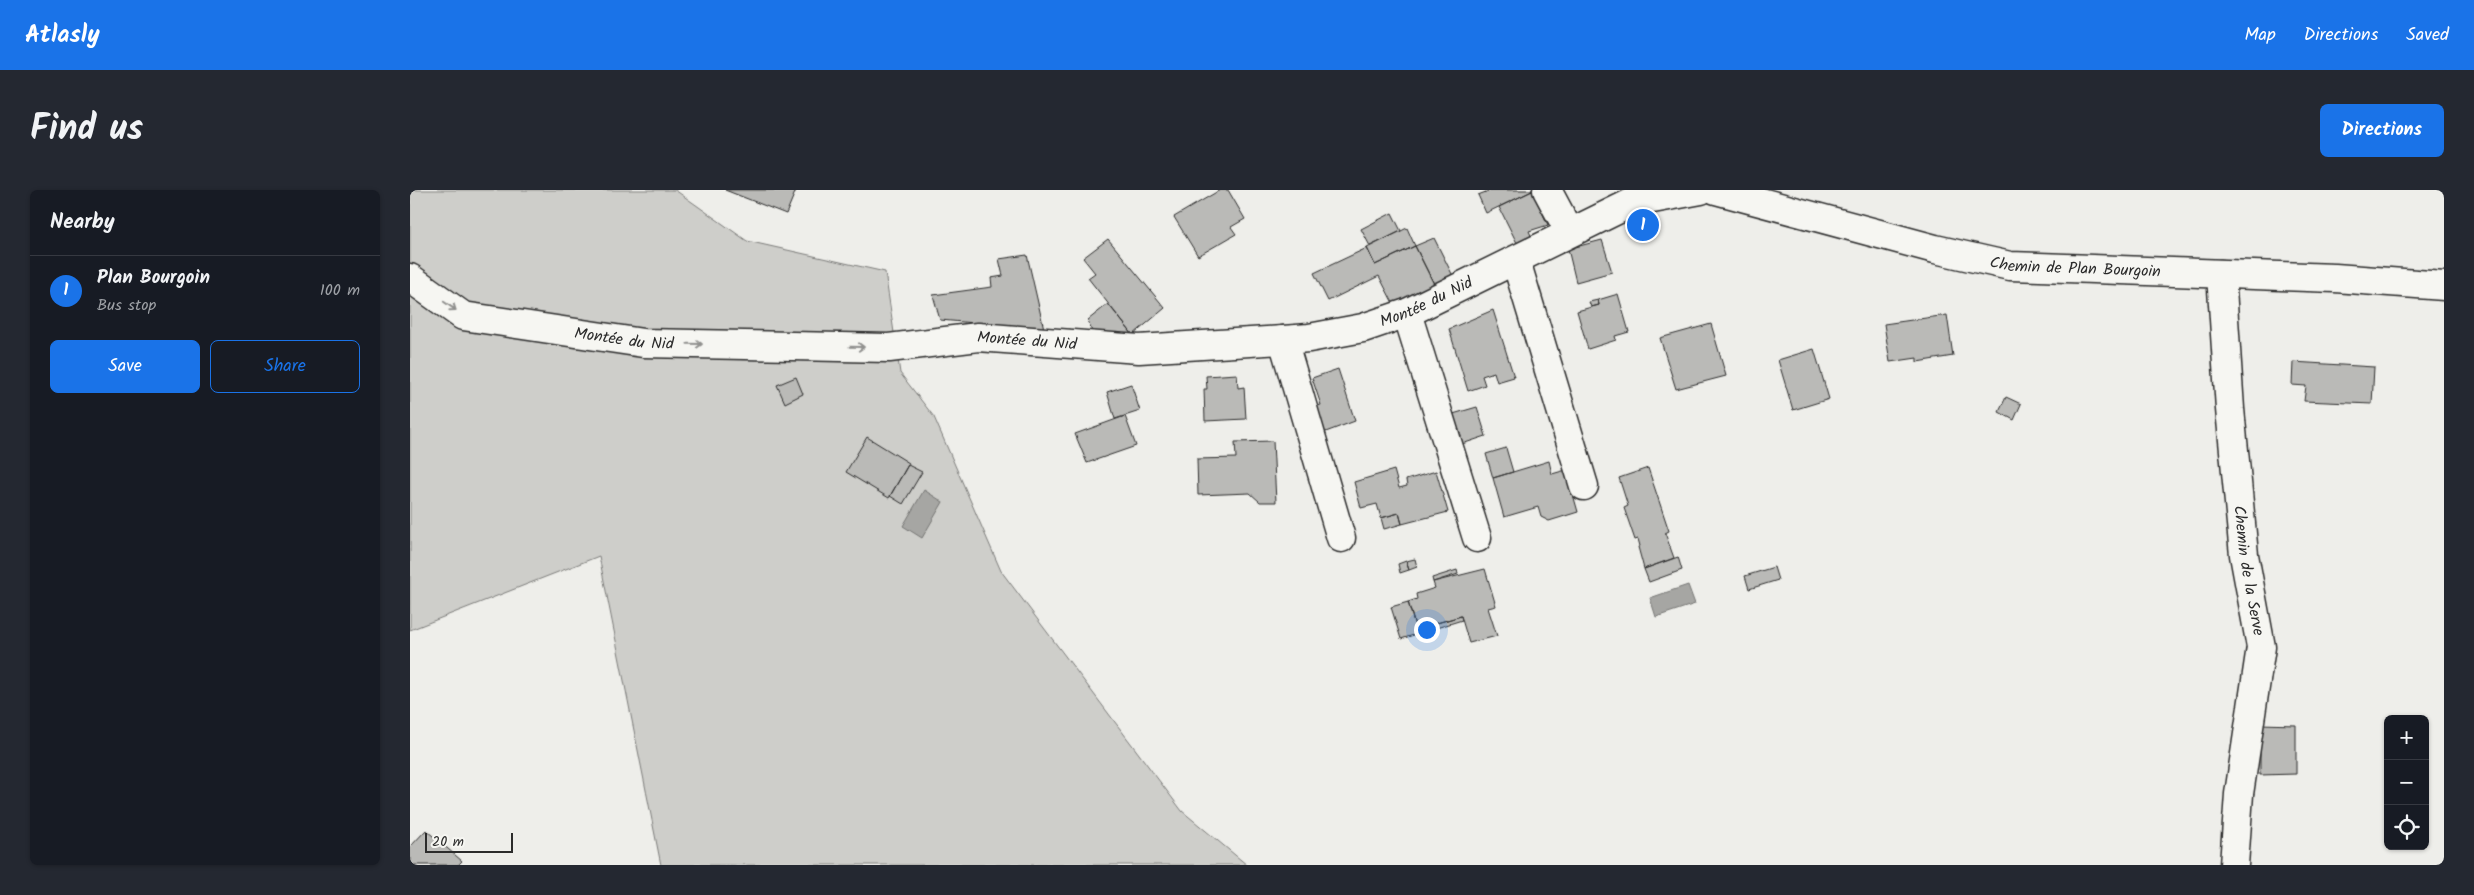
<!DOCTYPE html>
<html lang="en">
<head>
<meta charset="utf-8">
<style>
	:root { --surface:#171b24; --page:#242831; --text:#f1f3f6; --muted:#9ea1a6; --line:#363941; --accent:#1a73e8 }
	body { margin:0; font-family:Kalam,sans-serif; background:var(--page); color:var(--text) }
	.controls { position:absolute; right:15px; bottom:15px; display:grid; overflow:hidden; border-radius:8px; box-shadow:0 1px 4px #0004 }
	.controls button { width:45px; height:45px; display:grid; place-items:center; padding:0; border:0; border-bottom:1px solid var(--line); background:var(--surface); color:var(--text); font:25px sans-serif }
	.scale { position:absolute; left:15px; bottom:12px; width:88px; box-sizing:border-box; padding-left:5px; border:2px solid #2b2b2b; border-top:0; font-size:14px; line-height:18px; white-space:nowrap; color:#2b2b2b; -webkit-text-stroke:4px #f6f6f2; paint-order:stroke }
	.you { position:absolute; left:1016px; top:439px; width:18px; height:18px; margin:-12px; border:4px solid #fff; border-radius:50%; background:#1a73e8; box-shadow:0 0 0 8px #1a73e833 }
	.badge { display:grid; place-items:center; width:32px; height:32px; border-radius:50%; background:var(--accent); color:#fff; font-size:16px; font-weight:700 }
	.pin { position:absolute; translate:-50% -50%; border:2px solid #fff; box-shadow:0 1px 5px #0006 }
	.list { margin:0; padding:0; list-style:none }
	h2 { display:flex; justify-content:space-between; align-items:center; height:65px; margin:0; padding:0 20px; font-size:21px }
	h2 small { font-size:16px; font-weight:400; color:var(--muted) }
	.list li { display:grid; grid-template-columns:32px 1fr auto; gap:15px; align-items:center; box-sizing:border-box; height:70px; padding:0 20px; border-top:1px solid var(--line) }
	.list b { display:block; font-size:19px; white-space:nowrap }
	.list p { margin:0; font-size:16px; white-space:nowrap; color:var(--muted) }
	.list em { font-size:16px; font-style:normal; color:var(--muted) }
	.actions { display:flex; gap:10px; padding:15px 20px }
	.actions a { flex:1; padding:11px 0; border:1px solid var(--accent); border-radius:8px; text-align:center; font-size:18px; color:var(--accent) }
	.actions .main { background:var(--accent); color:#fff }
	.icon { flex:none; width:28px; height:28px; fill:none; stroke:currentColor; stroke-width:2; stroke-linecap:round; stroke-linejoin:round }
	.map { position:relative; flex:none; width:2034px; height:675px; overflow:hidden; border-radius:8px }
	header { display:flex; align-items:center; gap:30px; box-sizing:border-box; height:70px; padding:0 25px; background:var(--accent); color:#fff }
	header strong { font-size:24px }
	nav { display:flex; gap:28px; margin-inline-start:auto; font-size:18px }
	.intro { display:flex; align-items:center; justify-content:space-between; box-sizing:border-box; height:120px; padding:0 30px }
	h1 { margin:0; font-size:35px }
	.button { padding:12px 22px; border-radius:8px; background:var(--accent); color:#fff; font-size:18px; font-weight:700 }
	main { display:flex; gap:30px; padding:0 30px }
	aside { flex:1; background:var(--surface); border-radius:8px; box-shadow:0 1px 4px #0004 }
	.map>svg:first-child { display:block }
</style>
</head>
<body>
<header>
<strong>Atlasly</strong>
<nav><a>Map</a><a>Directions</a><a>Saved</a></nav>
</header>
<div class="intro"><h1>Find us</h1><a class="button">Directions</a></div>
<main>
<aside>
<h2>Nearby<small></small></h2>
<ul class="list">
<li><span class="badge">1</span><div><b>Plan Bourgoin</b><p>Bus stop</p></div><em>100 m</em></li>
</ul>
<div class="actions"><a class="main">Save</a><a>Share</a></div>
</aside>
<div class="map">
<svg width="2034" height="675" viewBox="0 0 2034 675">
	<rect width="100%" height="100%" fill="#eeeeea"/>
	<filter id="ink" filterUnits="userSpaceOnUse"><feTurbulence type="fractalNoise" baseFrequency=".02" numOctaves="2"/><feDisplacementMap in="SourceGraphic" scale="10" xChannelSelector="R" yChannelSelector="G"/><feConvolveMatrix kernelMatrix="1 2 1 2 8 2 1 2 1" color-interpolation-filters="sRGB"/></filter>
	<g filter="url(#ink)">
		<path fill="#cececa" stroke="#7c7c7a" d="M0 0H265L337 51 475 82 490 183 524 227 591 381 772 621 837 675H251L189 366 0 440Z"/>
		<path fill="#a6a6a3" stroke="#757573" d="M514 300 533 312 512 348 493 336Z
			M1278 395 1285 414 1246 427 1240 408Z"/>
		<path fill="#babab7" stroke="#2b2b2b" d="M315 0H386L376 24Z
			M810 0H818L835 29 821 37 826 44 788 66 764 27Z
			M1081 0H1122V1L1076 23 1068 5Z
			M1122 1 1138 35 1119 41 1123 50 1109 57 1089 17Z
			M982 23 991 41 960 56 951 39Z
			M997 38 1005 56 965 75 957 58Z
			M1024 48 1044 88 1025 96 1005 56Z
			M698 49 755 118 723 145 678 88 685 83 673 68Z
			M1192 50 1202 82 1166 92 1158 59Z
			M1005 56 1025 96 984 115 969 86 918 111 904 83 957 58 965 75Z
			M617 65 634 139 530 130 523 105 582 97 581 88 593 86 589 69Z
			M1208 104 1219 142 1205 146 1206 150 1178 159 1167 121 1189 115 1188 110Z
			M1188 110 1189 115 1181 117 1179 112Z
			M698 114 723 145 682 142 678 130Z
			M1083 120 1104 187 1087 192 1084 182 1072 186 1075 195 1058 201 1039 139Z
			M1537 125 1543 166 1507 172V168L1480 172 1474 134Z
			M1301 134 1316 186 1266 199 1250 148Z
			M1404 159 1419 209 1383 220 1368 170Z
			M1883 172 1964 177 1962 214 1894 211 1896 196 1882 195Z
			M928 179 945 231 913 243 907 216 911 215 902 188Z
			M827 184 828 198 834 197 836 229 795 231 794 199H797L796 186Z
			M386 187 393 204 375 213 367 195Z
			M721 194 730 221 705 229 697 202Z
			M1596 207 1611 214 1604 230 1589 222Z
			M1067 217 1076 246 1052 254 1043 224Z
			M715 226 726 256 677 273 665 244Z
			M457 247 499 273 479 308 436 282Z
			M863 251 866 312H850L840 303 788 305 787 269 826 268 825 252Z
			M1096 258 1103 282 1083 288 1076 264Z
			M1139 271 1142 284 1156 280 1168 322 1139 331 1131 327 1128 317 1094 327 1083 288Z
			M498 275 512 282 493 314 480 306Z
			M1238 278 1259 341 1255 343 1264 368 1234 379 1228 357 1230 356 1228 349 1225 350 1214 318 1218 316 1209 288Z
			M984 280 989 298 997 296 996 290 1026 281 1038 322 992 334 989 323 971 328 967 314 951 318 944 292Z
			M989 323 992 334 974 339 971 328Z
			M1268 367 1272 380 1239 392 1234 379Z
			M1005 369 1007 377 999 380 996 371Z
			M996 371 999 380 990 383 988 374Z
			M1364 377 1368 390 1339 399 1335 386Z
			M1075 379 1086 416 1078 418 1087 446 1059 453 1051 426 1006 439 998 412 1007 409 1006 404 1025 398 1023 392Z
			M1047 380 1048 384 1023 392 1022 388Z
			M998 412 1006 439 1051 426 1052 430 991 449 981 417Z
			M1850 534 1886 535V584L1850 585Z
			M16 640 52 671 48 675H0V657Z"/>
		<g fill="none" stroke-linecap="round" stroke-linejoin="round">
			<g stroke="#2b2b2b" stroke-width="31">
				<g id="minor">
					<path d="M1137 0 1159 41"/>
					<path id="s1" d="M1306 0 1525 59 1600 76 1925 88 2034 96"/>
					<path d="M1106 71 1174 296"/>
					<path id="s2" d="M1811 84 1820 219 1834 365 1851 457 1829 604 1824 675"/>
					<path id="s3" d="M0 88 53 126 233 153 479 158 568 147 729 159 873 150 899 148 953 138 997 123 1221 13 1291 0"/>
					<path d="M997 123 1067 348"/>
					<path d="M873 150 931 348"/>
				</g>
			</g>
			<use href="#minor" stroke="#f6f6f2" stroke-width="28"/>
		</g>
		<defs><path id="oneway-shaft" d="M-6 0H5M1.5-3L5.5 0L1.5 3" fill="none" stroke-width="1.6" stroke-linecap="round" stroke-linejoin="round" transform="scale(1.25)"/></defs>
		<g stroke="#90908e">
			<use href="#oneway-shaft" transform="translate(40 116) rotate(35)"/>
			<use href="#oneway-shaft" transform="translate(285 154) rotate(1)"/>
			<use href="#oneway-shaft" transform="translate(447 157) rotate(1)"/>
		</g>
	</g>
	<g text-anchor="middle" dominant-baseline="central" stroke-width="5" stroke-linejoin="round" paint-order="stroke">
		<g font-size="16" fill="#2b2b2b" stroke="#f6f6f2">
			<text stroke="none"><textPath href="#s1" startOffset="369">Chemin de Plan Bourgoin</textPath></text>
			<text stroke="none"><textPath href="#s3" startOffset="1038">Montée du Nid</textPath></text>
			<text stroke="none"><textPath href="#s3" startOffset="228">Montée du Nid</textPath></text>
			<text stroke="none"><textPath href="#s3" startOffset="632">Montée du Nid</textPath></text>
			<text stroke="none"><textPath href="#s2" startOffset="298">Chemin de la Serve</textPath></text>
		</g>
	</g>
</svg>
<div class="controls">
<button>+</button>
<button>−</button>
<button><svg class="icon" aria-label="locate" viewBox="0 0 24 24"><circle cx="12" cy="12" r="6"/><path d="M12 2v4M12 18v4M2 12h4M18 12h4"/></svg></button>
</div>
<div class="scale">20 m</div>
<div class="you"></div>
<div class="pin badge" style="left:1233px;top:35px">1</div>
</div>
</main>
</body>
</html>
